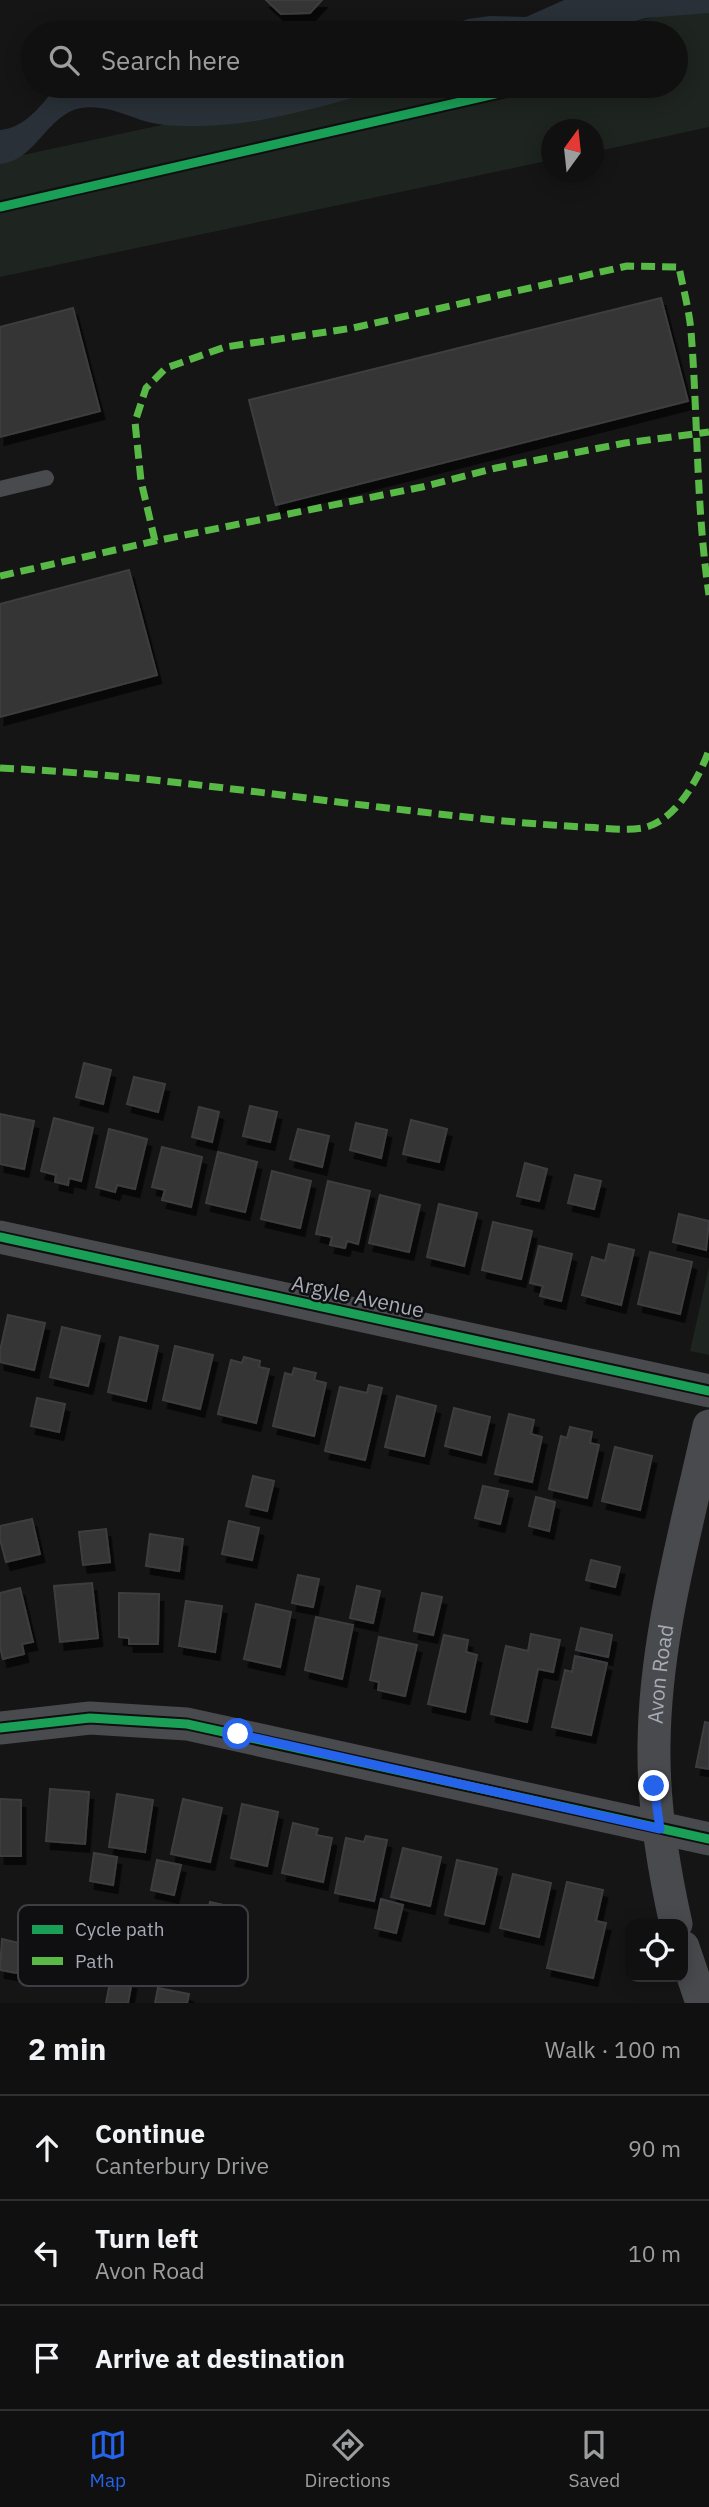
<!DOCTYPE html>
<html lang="en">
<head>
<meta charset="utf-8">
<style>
	:root { --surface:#101010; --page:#1e1e1e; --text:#f1f3f6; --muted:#9c9d9f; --line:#303030; --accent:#2563eb }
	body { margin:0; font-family:"IBM Plex Sans",sans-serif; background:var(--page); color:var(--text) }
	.controls { position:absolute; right:21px; bottom:21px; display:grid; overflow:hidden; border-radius:14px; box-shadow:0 4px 18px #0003 }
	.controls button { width:63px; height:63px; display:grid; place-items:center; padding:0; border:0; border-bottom:2px solid var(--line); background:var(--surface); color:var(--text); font:35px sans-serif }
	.compass { position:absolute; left:541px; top:119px; width:63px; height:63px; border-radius:50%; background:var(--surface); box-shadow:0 4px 18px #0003; rotate:15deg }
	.stop { position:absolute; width:21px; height:21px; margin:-16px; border:5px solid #2563eb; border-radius:50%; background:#fff }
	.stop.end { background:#2563eb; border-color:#fff; box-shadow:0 2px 7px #0008 }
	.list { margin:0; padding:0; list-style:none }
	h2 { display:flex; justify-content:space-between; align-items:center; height:91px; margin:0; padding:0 28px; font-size:30px }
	h2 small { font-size:23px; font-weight:400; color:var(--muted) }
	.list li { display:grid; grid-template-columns:46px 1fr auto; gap:21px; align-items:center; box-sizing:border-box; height:105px; padding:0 28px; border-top:2px solid var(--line) }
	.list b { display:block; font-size:26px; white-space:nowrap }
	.list p { margin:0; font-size:23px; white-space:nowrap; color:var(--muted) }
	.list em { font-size:23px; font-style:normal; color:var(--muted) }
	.icon { flex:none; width:38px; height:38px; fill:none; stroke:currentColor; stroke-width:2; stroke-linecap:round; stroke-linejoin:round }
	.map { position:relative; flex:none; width:709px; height:2003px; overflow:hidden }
	.search { position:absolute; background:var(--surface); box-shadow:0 4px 18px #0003; left:21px; right:21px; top:21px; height:77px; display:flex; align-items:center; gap:18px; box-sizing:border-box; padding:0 24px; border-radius:38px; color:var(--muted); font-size:26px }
	.sheet { height:406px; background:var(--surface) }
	nav { display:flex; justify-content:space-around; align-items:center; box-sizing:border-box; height:98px; border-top:2px solid var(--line); background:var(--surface); font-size:19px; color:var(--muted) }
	nav a { display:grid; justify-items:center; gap:4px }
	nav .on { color:var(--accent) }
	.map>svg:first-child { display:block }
</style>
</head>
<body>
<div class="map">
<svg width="709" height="2003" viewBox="0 0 709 2003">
	<defs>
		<filter id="shadow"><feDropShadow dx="4.5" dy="8" stdDeviation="0" flood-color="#0009"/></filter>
	</defs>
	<rect width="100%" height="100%" fill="#151515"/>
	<path fill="#1e241f" d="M709 5V127L594 152V130H552L551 160 0 277V160L342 86H676V33H582Z
		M709 1267V1355L690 1351Z"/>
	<path fill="#293037" d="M564 0H709V13L646 18 593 33H430L468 19 490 16 526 17Z
		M57 86H394C335 103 258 127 196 126 180 126 163 126 148 122 126 116 106 104 81 108 47 114 35 162 0 164V130C26 128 42 104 57 86Z"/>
	<path fill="#343436" stroke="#3e3e41" stroke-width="2" filter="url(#shadow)" d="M266 0H322L310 13 281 14Z
		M661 298 688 401 276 505 249 400Z
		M73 308 100 411 0 437V327Z
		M129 570 157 675 0 717V604Z
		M84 1063 111 1070 103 1104 76 1097Z
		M134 1077 165 1084 158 1112 127 1104Z
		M250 1106 277 1112 270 1142 243 1136Z
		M199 1107 219 1112 212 1142 192 1137Z
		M0 1114 34 1121 24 1169 0 1164Z
		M54 1118 93 1128 81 1181 69 1178 68 1185 55 1182 56 1175 41 1171Z
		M411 1120 447 1129 439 1162 403 1154Z
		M356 1123 387 1130 381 1158 350 1150Z
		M109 1129 147 1139 135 1189 117 1185 115 1192 96 1187Z
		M298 1129 329 1136 322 1167 290 1159Z
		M162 1147 202 1157 191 1207 162 1200 165 1190 152 1187Z
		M218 1152 257 1162 245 1212 206 1203Z
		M525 1163 547 1169 539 1201 517 1196Z
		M272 1171 311 1181 300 1228 261 1219Z
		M575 1175 601 1181 594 1209 568 1203Z
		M328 1181 370 1191 358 1244 347 1241 345 1248 330 1245 332 1237 316 1234Z
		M380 1195 420 1205 409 1252 369 1243Z
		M439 1204 477 1213 464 1266 427 1257Z
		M679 1214 709 1221 706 1250 673 1242Z
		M493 1222 532 1231 521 1279 482 1270Z
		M609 1244 634 1250 621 1305 582 1295 592 1257 605 1261Z
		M539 1246 572 1254 561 1301 540 1296 543 1286 530 1283Z
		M650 1252 692 1262 680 1314 638 1304Z
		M8 1315 45 1323 34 1370 0 1362V1351Z
		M62 1327 100 1336 88 1386 50 1377Z
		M120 1337 158 1346 146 1401 108 1392Z
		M175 1346 213 1355 200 1409 163 1400Z
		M244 1357 260 1361 259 1367 269 1369 256 1423 218 1414 231 1360 242 1363Z
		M294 1368 316 1373 314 1380 326 1383 314 1436 273 1426 285 1373 292 1375Z
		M369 1385 382 1388 365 1460 325 1451 340 1387 367 1393Z
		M397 1396 436 1406 424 1456 385 1447Z
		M37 1398 65 1404 59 1432 31 1426Z
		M454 1408 490 1417 481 1455 445 1446Z
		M509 1414 534 1420 531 1434 542 1437 532 1482 495 1474Z
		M570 1427 592 1432 590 1443 599 1445 587 1498 549 1489 561 1436 567 1438Z
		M615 1447 652 1456 640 1510 602 1501Z
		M253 1476 274 1481 267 1511 246 1506Z
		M483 1486 508 1491 500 1524 475 1518Z
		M536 1497 555 1502 549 1531 529 1526Z
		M32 1519 40 1554 6 1562 0 1539V1526Z
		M229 1521 259 1528 252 1560 222 1554Z
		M106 1529 110 1562 83 1565 79 1532Z
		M150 1534 183 1539 179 1571 146 1566Z
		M591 1560 620 1567 615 1587 586 1580Z
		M298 1575 319 1579 313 1607 292 1603Z
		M92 1583 98 1638 60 1642 54 1586Z
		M357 1586 380 1591 373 1623 350 1618Z
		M20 1588 33 1642 22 1644 24 1654 3 1659 0 1647V1593Z
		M119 1593 159 1594 158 1644H129V1638L119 1637Z
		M422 1593 442 1597 433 1635 414 1631Z
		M186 1601 222 1606 215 1652 179 1646Z
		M256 1604 291 1612 280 1667 244 1659Z
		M316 1617 353 1625 342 1679 305 1670Z
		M581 1628 612 1635 608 1657 576 1650Z
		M531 1634 560 1640 553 1672 538 1669 527 1722 491 1714 506 1646 528 1651Z
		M444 1635 468 1640 466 1652 477 1655 465 1712 428 1704Z
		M379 1637 417 1645 405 1696 378 1690 379 1682 370 1680Z
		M575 1656 607 1663 591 1735 552 1727 565 1670 572 1672Z
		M705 1722 709 1723V1769L696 1767Z
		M50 1789 89 1792 85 1844 46 1841Z
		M117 1794 153 1800 145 1852 109 1847Z
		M0 1799 21 1800V1856H0Z
		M183 1799 222 1808 210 1862 171 1854Z
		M242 1804 278 1812 267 1866 231 1858Z
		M293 1823 318 1829 316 1835 332 1838 323 1882 282 1873Z
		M366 1836 387 1840 374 1901 335 1893 346 1838 364 1842Z
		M403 1848 441 1857 430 1906 391 1897Z
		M94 1853 117 1857 113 1885 90 1881Z
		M157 1860 181 1865 174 1895 151 1890Z
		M457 1860 497 1869 484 1924 445 1915Z
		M513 1874 551 1883 539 1937 500 1928Z
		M567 1882 603 1890 596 1921 606 1923 593 1978 547 1968Z
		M381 1899 403 1905 396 1933 375 1928Z
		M210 1902 237 1908 231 1936 204 1930Z
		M2 1939 23 1944 17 1973 0 1970Z
		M111 1977 132 1981 128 2003H106Z
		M158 1988 189 1994 187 2003H155Z"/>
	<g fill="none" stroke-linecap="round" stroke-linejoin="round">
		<path stroke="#494a4e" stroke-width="16" d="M0 489 46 478"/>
		<g stroke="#494a4e" stroke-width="33">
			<path d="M0 1237 709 1391"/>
			<path d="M0 1728 90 1718 187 1724 709 1839"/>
			<path id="s1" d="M676 1924C663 1866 653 1805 654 1745 655 1637 686 1531 709 1426"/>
			<path d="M683 1947 702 2003"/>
		</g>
		<path stroke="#58b947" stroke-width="7" stroke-dasharray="14 7" stroke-linecap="butt" d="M155 541 141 481 135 422 146 388 166 368 225 347 353 328 627 266 679 267C683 288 689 309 691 331 698 419 696 507 709 595
			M0 576 155 541 422 487 496 468 625 443 709 432
			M0 768C154 775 306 800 458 816 501 821 543 825 585 827 604 828 625 831 643 828 676 821 699 778 709 750"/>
		<g stroke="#0f0f11" stroke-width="13">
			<path id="cycleway" d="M0 207 530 86
				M0 1237 709 1391
				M0 1728 90 1718 187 1724 709 1839"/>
		</g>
		<use href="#cycleway" stroke="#1a9f57" stroke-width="9"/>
	</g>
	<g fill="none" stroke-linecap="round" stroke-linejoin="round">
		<path stroke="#2563eb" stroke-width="9" d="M238 1734 660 1829 654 1786"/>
	</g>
	<g text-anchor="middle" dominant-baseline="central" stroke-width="5" stroke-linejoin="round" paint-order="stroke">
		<g font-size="21" fill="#a6abb6" stroke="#0f0f11">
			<text transform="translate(358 1296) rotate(12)">Argyle Avenue</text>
			<text stroke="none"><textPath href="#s1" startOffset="252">Avon Road</textPath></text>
		</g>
	</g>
	<rect x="18" y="1905" width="230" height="81" rx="10" fill="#0f0f11" stroke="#3c3e43" stroke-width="2"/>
	<rect x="32" y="1925" width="31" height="9" fill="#1a9f57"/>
	<rect x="32" y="1957" width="31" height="8" fill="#58b947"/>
	<g font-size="19" fill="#a6abb6">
		<text x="75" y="1936">Cycle path</text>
		<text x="75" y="1968">Path</text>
	</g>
</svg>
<div class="controls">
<button><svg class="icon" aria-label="locate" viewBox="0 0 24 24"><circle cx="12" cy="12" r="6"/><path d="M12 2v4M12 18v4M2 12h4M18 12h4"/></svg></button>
</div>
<svg class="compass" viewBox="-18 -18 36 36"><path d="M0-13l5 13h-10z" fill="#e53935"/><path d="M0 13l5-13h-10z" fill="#9c9d9f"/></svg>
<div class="stop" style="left:238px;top:1734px"></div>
<div class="stop end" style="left:654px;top:1786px"></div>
<div class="search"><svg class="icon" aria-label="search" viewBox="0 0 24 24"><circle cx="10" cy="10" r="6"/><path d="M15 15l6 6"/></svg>Search here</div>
</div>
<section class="sheet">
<h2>2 min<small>Walk · 100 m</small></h2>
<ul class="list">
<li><svg class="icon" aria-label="ahead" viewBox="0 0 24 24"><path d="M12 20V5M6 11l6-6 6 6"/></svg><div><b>Continue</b><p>Canterbury Drive</p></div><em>90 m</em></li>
<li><svg class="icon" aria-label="left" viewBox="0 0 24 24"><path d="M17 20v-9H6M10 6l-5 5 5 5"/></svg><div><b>Turn left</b><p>Avon Road</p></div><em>10 m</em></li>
<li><svg class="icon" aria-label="arrive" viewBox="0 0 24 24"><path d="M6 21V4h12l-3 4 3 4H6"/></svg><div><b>Arrive at destination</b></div></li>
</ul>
</section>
<nav>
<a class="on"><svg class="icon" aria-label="map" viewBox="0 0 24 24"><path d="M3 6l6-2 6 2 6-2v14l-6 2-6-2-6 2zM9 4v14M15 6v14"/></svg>Map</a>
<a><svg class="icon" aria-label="directions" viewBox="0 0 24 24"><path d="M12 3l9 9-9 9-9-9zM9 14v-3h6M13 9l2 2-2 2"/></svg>Directions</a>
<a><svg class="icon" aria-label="saved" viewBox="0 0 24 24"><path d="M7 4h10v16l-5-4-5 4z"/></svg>Saved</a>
</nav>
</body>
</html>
